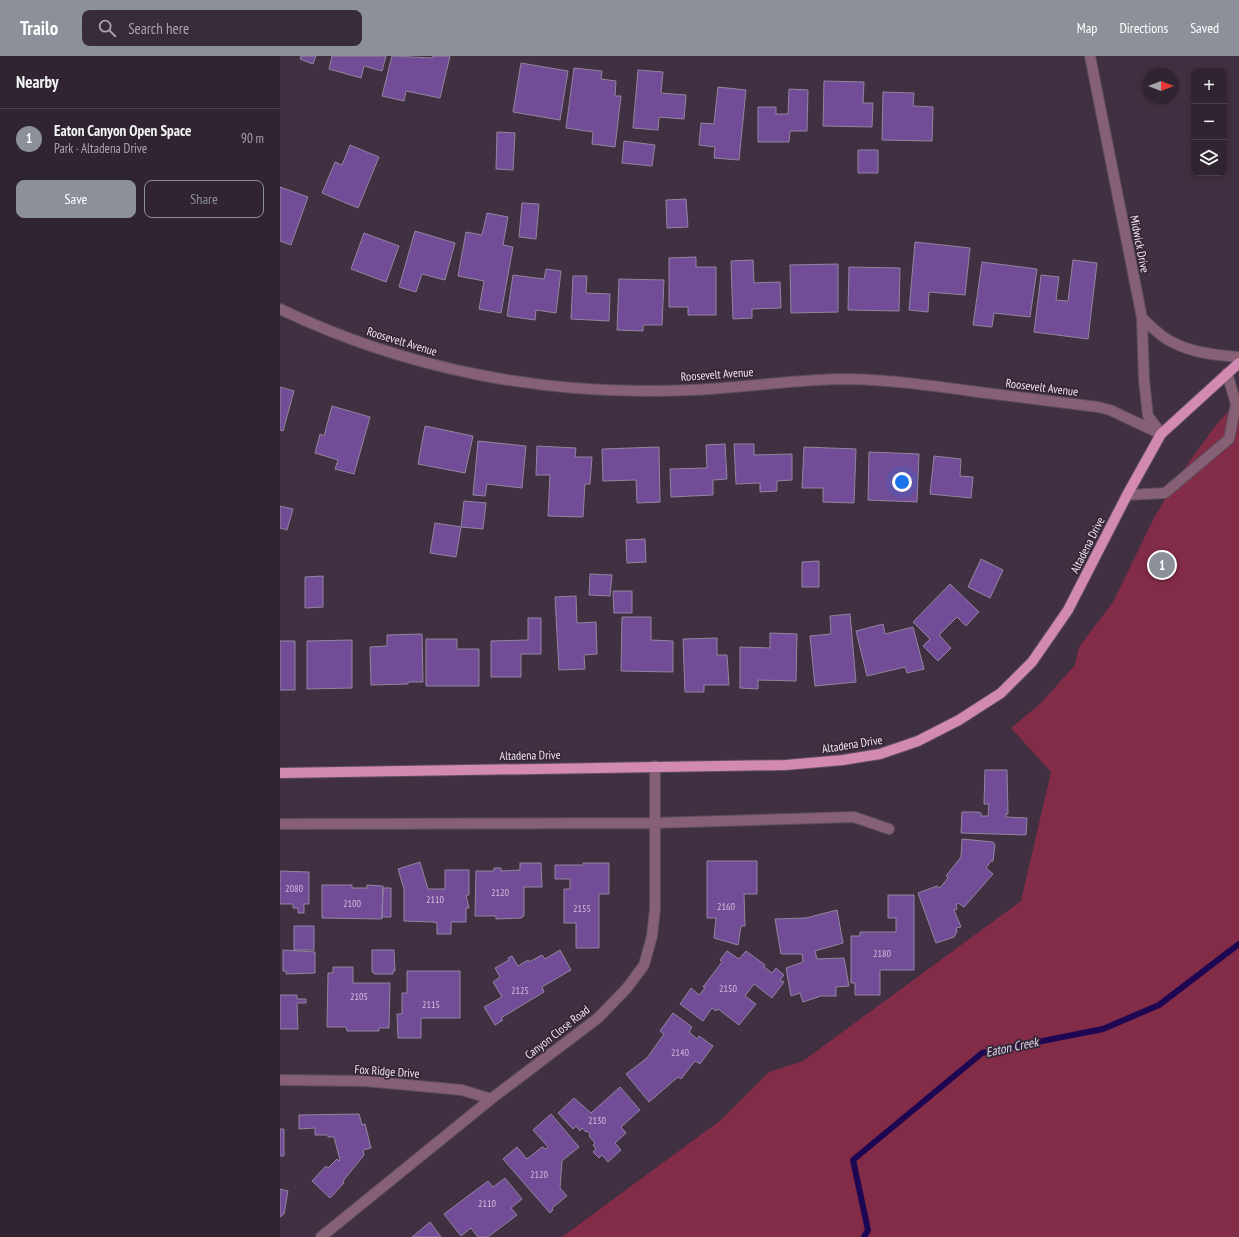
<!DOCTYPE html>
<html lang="en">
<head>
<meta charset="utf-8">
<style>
	:root { --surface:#312431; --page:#392c39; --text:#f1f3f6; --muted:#a8a4ab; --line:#4c414d; --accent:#8c9099 }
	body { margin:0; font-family:"PT Sans Narrow",sans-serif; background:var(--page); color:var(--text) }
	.controls { position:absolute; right:12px; top:12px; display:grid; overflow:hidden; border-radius:8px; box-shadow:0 2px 6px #0003 }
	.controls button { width:36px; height:36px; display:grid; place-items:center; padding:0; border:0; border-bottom:1px solid var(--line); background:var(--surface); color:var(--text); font:20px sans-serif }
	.compass { position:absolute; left:863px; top:12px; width:36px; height:36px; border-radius:50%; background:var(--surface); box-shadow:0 2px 6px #0003; rotate:90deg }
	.you { position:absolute; left:622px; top:426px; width:14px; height:14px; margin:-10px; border:3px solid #fff; border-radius:50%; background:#1a73e8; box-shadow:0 0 0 6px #1a73e833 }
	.badge { display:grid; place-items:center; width:26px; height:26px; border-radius:50%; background:var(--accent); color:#fff; font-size:13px; font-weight:700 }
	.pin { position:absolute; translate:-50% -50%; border:2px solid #fff; box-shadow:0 1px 4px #0006 }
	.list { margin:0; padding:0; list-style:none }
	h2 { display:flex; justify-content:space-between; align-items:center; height:52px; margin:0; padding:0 16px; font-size:17px }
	h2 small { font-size:13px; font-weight:400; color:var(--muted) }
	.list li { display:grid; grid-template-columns:26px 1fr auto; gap:12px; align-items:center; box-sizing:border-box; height:60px; padding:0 16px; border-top:1px solid var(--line) }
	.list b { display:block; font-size:15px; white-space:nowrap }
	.list p { margin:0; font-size:13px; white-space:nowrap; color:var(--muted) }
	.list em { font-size:13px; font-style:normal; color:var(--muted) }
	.actions { display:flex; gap:8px; padding:12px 16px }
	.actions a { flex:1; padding:9px 0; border:1px solid var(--accent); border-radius:8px; text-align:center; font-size:14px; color:var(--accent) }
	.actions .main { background:var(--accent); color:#fff }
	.icon { flex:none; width:22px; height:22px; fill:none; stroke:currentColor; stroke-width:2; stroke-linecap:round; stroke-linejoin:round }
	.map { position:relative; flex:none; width:959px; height:1181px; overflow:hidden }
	header { display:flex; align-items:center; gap:24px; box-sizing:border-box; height:56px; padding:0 20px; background:var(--accent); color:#fff }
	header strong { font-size:19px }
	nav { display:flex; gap:22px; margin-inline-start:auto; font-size:14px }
	.search { width:280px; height:36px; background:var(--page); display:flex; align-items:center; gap:10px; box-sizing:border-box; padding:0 14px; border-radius:8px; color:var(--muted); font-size:15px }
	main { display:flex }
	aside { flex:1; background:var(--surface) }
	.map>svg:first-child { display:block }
</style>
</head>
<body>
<header>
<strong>Trailo</strong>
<div class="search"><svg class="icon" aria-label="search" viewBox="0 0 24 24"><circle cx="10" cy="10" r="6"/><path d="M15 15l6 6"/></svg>Search here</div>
<nav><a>Map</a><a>Directions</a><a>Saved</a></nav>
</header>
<main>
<aside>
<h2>Nearby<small></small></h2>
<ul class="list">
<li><span class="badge">1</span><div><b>Eaton Canyon Open Space</b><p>Park · Altadena Drive</p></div><em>90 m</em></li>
</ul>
<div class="actions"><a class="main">Save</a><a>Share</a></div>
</aside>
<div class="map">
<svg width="959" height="1181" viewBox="0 0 959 1181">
	<rect width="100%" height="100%" fill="#413041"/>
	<path fill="#832c47" d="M959 343V1181H282L441 1064 489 1016 523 1005 741 845 771 716 731 672 760 648 795 609 799 591 833 546 874 462 899 420 936 369Z"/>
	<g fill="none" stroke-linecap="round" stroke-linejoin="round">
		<path stroke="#1e0752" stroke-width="6" d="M584 1181 588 1174 573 1104 702 997 823 973 879 949 959 888"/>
	</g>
	<path fill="#724c97" stroke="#91869e" d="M21 0H36L33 8 20 3Z
		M52 0H106L102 15 84 10 81 22 49 13Z
		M112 0 152 2 153 0H170L160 42 126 35 124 45 102 40Z
		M241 7 288 15 280 64 233 56Z
		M294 12 322 15 321 23 336 25 335 40H341L335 91 312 88 313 76 286 72Z
		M358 14 383 16 381 37 406 39 404 63 379 61 378 74 353 72Z
		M544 25 584 26 583 47H593L592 71 543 70Z
		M438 31 466 34 459 104 434 102 435 91 419 89 421 67 434 68Z
		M509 33 528 34 527 75H510L509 86H478V51H496V58H508Z
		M603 36 634 37 633 50 653 51 652 85 602 84Z
		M217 76 235 77 233 114 216 113Z
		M344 85 375 89 372 110 342 107Z
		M70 89 99 101 78 152 42 137 55 106 62 109Z
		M578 94H598V117H578Z
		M0 131 28 141 11 189 0 185Z
		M406 143 408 171 387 172 386 144Z
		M242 147 259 148 256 183 239 181Z
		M207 157 228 161 223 189 233 191 221 257 199 253 204 225 178 220 186 176 202 179Z
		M135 175 175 187 165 224 142 218 136 236 119 231Z
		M84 177 119 190 106 226 71 213Z
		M635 186 690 192 685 239 649 236 648 256 629 254Z
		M416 201V211H436V259H408V251H389V202Z
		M473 204 474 227 500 226 501 252 472 253V262L453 263 451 205Z
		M793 204 817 207 808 283 754 276 761 219 779 221 776 244 788 245Z
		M702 206 757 213 750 261 714 257 712 271 693 269Z
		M558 208V256L511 257 510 209Z
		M569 211 620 212 619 255 568 254Z
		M266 213 281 215 276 257 256 254 255 264 227 260 233 219 264 223Z
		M293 220H307L306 237 330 238 329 265 291 263Z
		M339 223 384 224 382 269H363V275L337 274Z
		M0 331 14 335 3 375 0 374Z
		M52 350 90 361 74 418 55 413 58 404 35 397 40 378 44 380Z
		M145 370 193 380 185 417 138 408Z
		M198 385 246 390 242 432 207 428 205 440 193 439Z
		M445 388 447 423 433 424V439L391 441 390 413 427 412 426 389Z
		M454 388H474V399L512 398V424L497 425V435L480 436V427L456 428Z
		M257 390 296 392 295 401H312L310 428H305L303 461 268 460 270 419H256Z
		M379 391 380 446 357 447 356 424 323 425 322 393Z
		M524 391 576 393 574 447 543 446V432H522Z
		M589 396 639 398 637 446 588 444Z
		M654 400 681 403 680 420 693 421 691 442 650 438Z
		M184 445 206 447 203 473 181 471Z
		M0 450 13 453 7 474 0 472Z
		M155 467 181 471 176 501 150 497Z
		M365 483 366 506 347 507 346 484Z
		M701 503 723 514 710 542 688 531Z
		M539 505V531H522V506Z
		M310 518 332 519 330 540 309 539Z
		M43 520V551L25 552V521Z
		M670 528 699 556 686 570 677 561 659 579 671 592 658 605 643 590 650 583 633 566Z
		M333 535H352V557H334Z
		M296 540 297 567 316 566 317 598 304 599 305 613 279 614 275 541Z
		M570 558 576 626 535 630 530 580 551 578 550 560Z
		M342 561H371V584L393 585V616L341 615Z
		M248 562H261V598H241V621H211V585L248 584Z
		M603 568 605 578 633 571 644 613 627 617 625 611 587 620 576 575Z
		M490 577 517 578 516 625 478 624V633L460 632V591L490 592Z
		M142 578 143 626H128V628L91 629 90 591 107 590V579Z
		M437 582V599H447L449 629H424V636H405L403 583Z
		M146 583H177V593H199V630H146Z
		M72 584V632L27 633V585Z
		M0 585H15V634H0Z
		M705 714H727L728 758H726V761L747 762 746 779 681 777 682 756H698L701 757V760H708L709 748H704Z
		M682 783 713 786 715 789 713 805H711L706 812 713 818 684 851 678 847 676 849 677 853 674 854 681 871 676 872 677 876 674 881 656 887 638 837 657 830 660 832 668 822 666 820 681 801Z
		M427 805H477V838H464L465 870H461L458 889 434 882 436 862H427Z
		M140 806 148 833H165V814H189V839H186L189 852H186V866H171V878H157V867L152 866 124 865V833L118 813Z
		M240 807H261L262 831H244V860H242V862L216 863V860H195L196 815H214V812H221V815L240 814Z
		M303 807H329V838H319V892H296V867H284V833H290V823H275V809H303Z
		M0 815 29 816V848H24V857H18V852H13V848H0Z
		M42 829H72V832H87V829L103 830 102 863 42 862Z
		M103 832H111V861H102Z
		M608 839H634V914H600V939H575V927H571V880H580V876H616V862H608Z
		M557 854 563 887 535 895 537 903 564 902 569 930 556 931V940H541L523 946 520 937 511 940 506 912 523 906 522 898H501L495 863 526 862Z
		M14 870H34V894H14Z
		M3 894 35 896V917L6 918V915H3Z
		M92 894H114L115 915H113V918H94V916H92Z
		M280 894 291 914 262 931 264 936 221 962 223 964 215 969 204 951 222 941 213 926 220 921 215 912 229 904 228 902 232 900 238 910 248 904 249 906 262 899 265 903Z
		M447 895 459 903 466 895 485 909 484 911 492 917 496 912 504 919 500 924 504 926 492 942 474 928 465 940 476 948 459 969 438 953 436 955 432 952 423 965 400 948 411 932 419 939 425 932 423 931 442 906 440 904Z
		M53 911H73V927H110L109 972H99V975H67L66 971H47L48 917H53Z
		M127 915H180V962H141V982H118L117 958H122V937H127Z
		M0 939H17V943H26V947H17L18 973H0Z
		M393 957 412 971 409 976 417 983 419 980 433 990 420 1008 415 1005 401 1023 398 1021 369 1046 346 1018 367 1002 384 978 380 975Z
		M340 1031 360 1054 341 1071 346 1077 335 1087 341 1094 328 1106 322 1099 319 1102 313 1096 316 1093 313 1089 315 1087 309 1080 310 1078 307 1075 306 1076 302 1072 300 1075 296 1070 293 1073 278 1057 294 1042 311 1057Z
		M79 1058 82 1069 85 1068 91 1092 83 1094 84 1099 63 1125 64 1127 50 1142 32 1125 46 1110 48 1112 57 1103 59 1105 60 1104 54 1081H48V1079H35V1072L19 1073V1059Z
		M271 1058 299 1091 282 1105 280 1132 287 1140 272 1152 273 1154 270 1157 223 1103 237 1091 247 1103 262 1091 266 1093 268 1091 253 1074Z
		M0 1073H4V1100H0Z
		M225 1122 242 1143 231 1152 237 1159 208 1181H198L191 1172 181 1180 164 1158 208 1125 213 1131Z
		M0 1133 8 1135 4 1158 0 1161Z
		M150 1166 161 1181H132Z"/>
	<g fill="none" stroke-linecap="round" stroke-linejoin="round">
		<g stroke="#5d4d5d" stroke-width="12">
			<path id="minor" d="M810 0 862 262 864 324 868 360 880 376
				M0 253C127 314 269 341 410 334 463 332 516 323 569 323 612 324 655 330 698 336 738 341 778 346 818 351L830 354 881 378
				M862 262C871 270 880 280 890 285 912 297 935 299 959 301
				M847 439 885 437 949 383 956 348 947 317
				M0 768 374 767 574 761 609 773
				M0 1024 85 1025 182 1034 211 1043
				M41 1181 211 1043 318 962 347 932 364 909 372 880 375 853V710"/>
		</g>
		<g stroke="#5d4d5d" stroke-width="12">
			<path id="major" d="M0 717 506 709 563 704 600 698 638 685 679 664 721 637 752 606 788 554 847 439 881 378 959 307"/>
		</g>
		<use href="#minor" stroke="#866175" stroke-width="10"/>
		<use href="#major" stroke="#d289b2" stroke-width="10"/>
	</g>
	<g text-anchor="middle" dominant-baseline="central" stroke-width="3.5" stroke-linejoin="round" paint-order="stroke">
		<g font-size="10" fill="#d0bfda">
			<text x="14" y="832">2080</text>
			<text x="220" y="836">2120</text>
			<text x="155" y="843">2110</text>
			<text x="72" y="847">2100</text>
			<text x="446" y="850">2160</text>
			<text x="302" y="852">2155</text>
			<text x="602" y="897">2180</text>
			<text x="448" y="932">2150</text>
			<text x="240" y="934">2125</text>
			<text x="79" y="940">2105</text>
			<text x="151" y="948">2115</text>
			<text x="400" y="996">2140</text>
			<text x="317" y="1064">2130</text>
			<text x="259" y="1118">2120</text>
			<text x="207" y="1147">2110</text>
		</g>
		<g font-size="12" fill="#f0e5f0" stroke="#362637">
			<text transform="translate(860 188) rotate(79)">Midwick Drive</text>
			<text transform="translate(122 285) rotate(17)">Roosevelt Avenue</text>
			<text transform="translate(437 318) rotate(-4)">Roosevelt Avenue</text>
			<text transform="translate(762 331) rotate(7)">Roosevelt Avenue</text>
			<text transform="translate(807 489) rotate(-63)">Altadena Drive</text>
			<text transform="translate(572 688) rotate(-9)">Altadena Drive</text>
			<text transform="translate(250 699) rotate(-1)">Altadena Drive</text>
			<text transform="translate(277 976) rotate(-38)">Canyon Close Road</text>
			<text transform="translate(107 1015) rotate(4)">Fox Ridge Drive</text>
		</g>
		<g font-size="13" font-style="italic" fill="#dcdbf2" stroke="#362637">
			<text transform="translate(732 991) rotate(-12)">Eaton Creek</text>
		</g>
	</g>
</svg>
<div class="controls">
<button>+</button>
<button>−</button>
<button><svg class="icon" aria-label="layers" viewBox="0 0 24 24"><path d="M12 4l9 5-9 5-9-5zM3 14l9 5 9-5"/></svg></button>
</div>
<svg class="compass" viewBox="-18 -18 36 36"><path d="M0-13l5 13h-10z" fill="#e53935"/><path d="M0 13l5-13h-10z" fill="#a8a4ab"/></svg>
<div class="you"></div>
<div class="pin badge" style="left:882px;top:509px">1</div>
</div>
</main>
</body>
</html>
